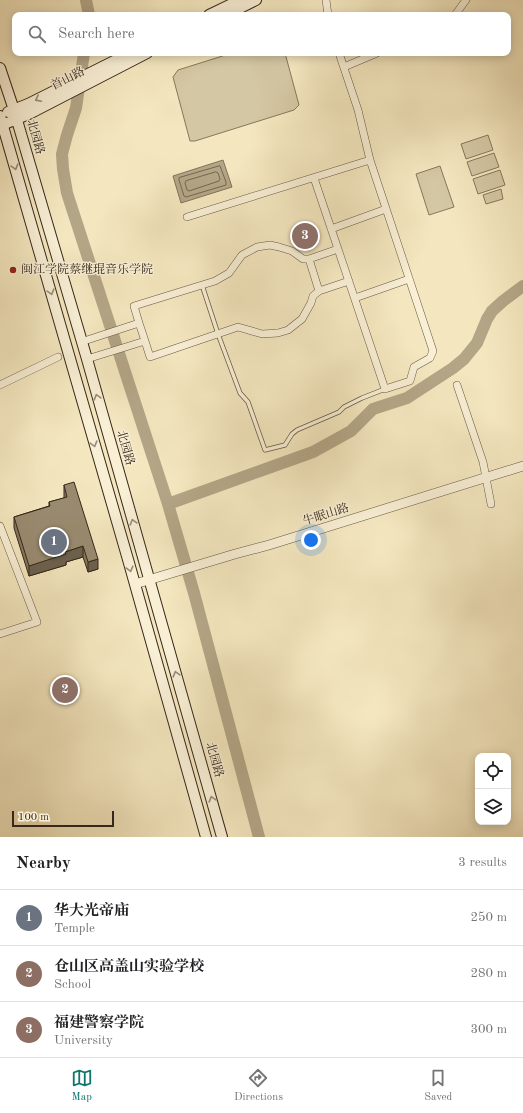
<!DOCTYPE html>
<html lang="en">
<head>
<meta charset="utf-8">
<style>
	:root { --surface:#fff; --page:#f2f2f2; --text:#202124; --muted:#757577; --line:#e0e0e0; --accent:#0f766e }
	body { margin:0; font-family:"Old Standard TT","Noto Serif SC",serif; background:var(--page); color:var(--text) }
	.controls { position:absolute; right:12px; bottom:12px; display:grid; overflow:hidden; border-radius:8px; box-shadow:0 2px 10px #0003 }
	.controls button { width:36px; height:36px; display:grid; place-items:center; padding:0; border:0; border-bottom:1px solid var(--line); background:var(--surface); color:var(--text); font:20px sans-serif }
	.scale { position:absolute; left:12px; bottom:10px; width:102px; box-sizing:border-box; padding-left:4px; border:2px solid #36281a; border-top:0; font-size:11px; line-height:14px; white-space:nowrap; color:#36281a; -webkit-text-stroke:3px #f8efd5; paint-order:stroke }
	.you { position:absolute; left:311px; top:540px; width:14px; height:14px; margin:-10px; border:3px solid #fff; border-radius:50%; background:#1a73e8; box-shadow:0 0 0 6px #1a73e833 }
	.badge { display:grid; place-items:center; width:26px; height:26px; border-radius:50%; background:var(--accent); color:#fff; font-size:13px; font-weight:700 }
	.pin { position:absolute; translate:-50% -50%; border:2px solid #fff; box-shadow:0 1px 4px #0006 }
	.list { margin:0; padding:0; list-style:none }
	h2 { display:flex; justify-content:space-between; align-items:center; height:52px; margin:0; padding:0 16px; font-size:17px }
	h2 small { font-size:13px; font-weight:400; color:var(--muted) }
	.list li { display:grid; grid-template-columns:26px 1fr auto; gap:12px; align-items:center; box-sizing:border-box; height:56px; padding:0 16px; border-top:1px solid var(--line) }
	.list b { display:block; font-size:15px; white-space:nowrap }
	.list p { margin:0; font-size:13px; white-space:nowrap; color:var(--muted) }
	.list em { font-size:13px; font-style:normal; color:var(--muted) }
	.icon { flex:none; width:22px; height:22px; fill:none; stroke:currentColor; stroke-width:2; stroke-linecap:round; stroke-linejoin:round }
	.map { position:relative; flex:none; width:523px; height:837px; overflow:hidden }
	.search { position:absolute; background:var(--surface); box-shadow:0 2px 10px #0003; left:12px; right:12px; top:12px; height:44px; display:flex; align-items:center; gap:10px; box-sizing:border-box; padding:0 14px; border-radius:8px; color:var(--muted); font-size:15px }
	.sheet { height:220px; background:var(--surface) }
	nav { display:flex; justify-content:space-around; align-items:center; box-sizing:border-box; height:56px; border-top:1px solid var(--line); background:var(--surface); font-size:11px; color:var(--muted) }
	nav a { display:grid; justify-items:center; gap:2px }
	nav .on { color:var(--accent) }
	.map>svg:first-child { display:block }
</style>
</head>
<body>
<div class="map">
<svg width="523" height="837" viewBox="0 0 523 837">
	<rect width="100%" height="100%" fill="#f4e7bf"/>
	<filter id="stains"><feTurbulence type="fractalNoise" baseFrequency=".005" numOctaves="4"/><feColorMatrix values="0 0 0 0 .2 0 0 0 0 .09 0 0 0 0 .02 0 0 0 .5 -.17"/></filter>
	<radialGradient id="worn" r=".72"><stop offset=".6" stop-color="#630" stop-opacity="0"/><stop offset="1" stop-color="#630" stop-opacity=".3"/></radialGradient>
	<path fill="#d4c7a3" stroke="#85785e" d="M232 53H285L299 105 294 110 195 141H190L173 77 178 70Z
		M488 135 493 150 466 159 461 144Z
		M494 153 499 167 472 176 467 162Z
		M440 166 454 207 429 215 416 174Z
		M500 170 505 185 478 194 473 179Z
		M501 189 503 199 486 204 483 195Z"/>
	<path fill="#b3a687" stroke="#81745b" d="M223 160 232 187 181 203 173 176Z"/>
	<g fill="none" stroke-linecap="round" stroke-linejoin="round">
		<path stroke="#746750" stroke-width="1" d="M220 166 226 182V185L186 197 184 196 179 180V178Z
			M216 172 218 173 220 179 219 181 189 191 187 190 185 183 186 181Z"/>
		<path stroke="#b3a687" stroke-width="12" d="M86 0 89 15
			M84 53 76 108 67 135 62 154 63 169 67 193 168 504 194 593 259 837
			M168 504 313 452 351 431 373 409 407 398 453 368 464 359 477 343 487 319 492 311 503 301 523 286"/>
		<g stroke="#665843" stroke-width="5">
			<path id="service" d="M202 285 218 334 240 393 248 402 265 450 285 445 292 434 297 430 339 412 344 407 362 398 385 389"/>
		</g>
		<g stroke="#665843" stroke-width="8">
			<path id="minor" d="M326 0 328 15
				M455 15 466 0
				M344 67 377 53
				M187 217 370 160
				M331 229 386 209
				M338 249 385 389 410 381 414 367 430 358 433 351 370 160 358 110 339 53
				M309 259 319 291 349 281
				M355 298 409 279
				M139 323 145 341
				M81 342 139 323 134 306 215 281 229 273 242 255 257 247 270 245 279 247 292 251 303 259H309L338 249 314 178
				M87 359 145 341 150 357 238 327 262 334 278 333 288 330 302 319 311 303 313 296 319 291
				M0 385 58 357
				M457 385 483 462 491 504
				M0 526 37 622 0 634"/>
		</g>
		<g stroke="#665843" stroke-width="10">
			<path id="tertiary" d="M135 584 235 554 269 545 523 466"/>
		</g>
		<g stroke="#36281a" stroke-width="12">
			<path id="secondary" d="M232 12 256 0
				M209 15 240 0
				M0 68 14 110 87 359 222 837
				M8 112 28 104 130 53
				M0 116 129 563 206 837
				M0 126 29 114 147 53"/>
		</g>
		<use href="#service" stroke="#f8efd5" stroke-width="3.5"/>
		<use href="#minor" stroke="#f8efd5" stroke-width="7"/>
		<use href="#tertiary" stroke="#f8efd5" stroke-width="9"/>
		<use href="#secondary" stroke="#f8efd5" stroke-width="10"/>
	</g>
	<path fill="#847860" stroke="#36281a" d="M64 485 98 569 88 572 83 557 66 562V565L29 576 14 528V517L49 506V502L64 498Z"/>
	<path fill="#6b614e" stroke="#36281a" d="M83 546V557L66 562V565L29 576V566L65 552Z
		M98 559V569L88 572V562Z"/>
	<path fill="#998b70" stroke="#36281a" d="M74 482 98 559 88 562 83 546 65 552 66 554 29 566 14 517 50 506 49 502 67 497 64 485Z"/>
	<defs><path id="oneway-chevron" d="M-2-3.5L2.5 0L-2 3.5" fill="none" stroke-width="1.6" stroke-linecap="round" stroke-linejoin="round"/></defs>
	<g stroke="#978c78">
		<use href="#oneway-chevron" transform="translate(38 99) rotate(153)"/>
		<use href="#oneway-chevron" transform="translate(15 167) rotate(74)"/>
		<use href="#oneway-chevron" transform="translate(51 292) rotate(74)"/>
		<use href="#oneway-chevron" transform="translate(97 397) rotate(-106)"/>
		<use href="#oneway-chevron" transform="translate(94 444) rotate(74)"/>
		<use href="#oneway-chevron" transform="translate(133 522) rotate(-106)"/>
		<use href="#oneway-chevron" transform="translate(130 569) rotate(75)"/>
		<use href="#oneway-chevron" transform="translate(176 674) rotate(-106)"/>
		<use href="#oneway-chevron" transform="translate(212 799) rotate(-106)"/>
	</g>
	<circle fill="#8f2418" stroke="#f8efd5" stroke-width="1.5" cx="13" cy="270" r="4"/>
	<g text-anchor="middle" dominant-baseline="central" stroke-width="3" stroke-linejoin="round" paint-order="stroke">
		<g font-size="12" fill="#36281a" stroke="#f8efd5">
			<text transform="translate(68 79) rotate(-27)">首山路</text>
			<text transform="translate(35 137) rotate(74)">北园路</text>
			<text transform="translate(125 448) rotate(74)">北园路</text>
			<text transform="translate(326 515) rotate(-17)">牛眠山路</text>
			<text transform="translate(214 760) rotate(74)">北园路</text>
		</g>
		<g font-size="12" fill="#36281a" stroke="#f8efd5" text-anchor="start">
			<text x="21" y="270">闽江学院蔡继琨音乐学院</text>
		</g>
	</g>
	<rect width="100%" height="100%" filter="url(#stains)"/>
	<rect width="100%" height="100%" fill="url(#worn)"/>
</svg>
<div class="controls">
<button><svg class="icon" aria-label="locate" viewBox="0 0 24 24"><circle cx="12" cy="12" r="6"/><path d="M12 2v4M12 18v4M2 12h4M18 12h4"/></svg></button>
<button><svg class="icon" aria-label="layers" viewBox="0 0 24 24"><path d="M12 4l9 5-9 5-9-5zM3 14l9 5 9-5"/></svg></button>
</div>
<div class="scale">100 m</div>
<div class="you"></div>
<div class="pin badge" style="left:54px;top:542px;background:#6b7280">1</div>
<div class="pin badge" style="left:65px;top:690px;background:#8d6e63">2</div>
<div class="pin badge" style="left:305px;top:236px;background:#8d6e63">3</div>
<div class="search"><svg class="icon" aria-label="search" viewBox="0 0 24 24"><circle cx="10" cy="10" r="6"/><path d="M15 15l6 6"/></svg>Search here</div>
</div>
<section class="sheet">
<h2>Nearby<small>3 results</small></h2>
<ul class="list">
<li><span class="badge" style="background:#6b7280">1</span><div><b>华大光帝庙</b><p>Temple</p></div><em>250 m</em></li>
<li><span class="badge" style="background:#8d6e63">2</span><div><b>仓山区高盖山实验学校</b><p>School</p></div><em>280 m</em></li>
<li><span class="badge" style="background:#8d6e63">3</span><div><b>福建警察学院</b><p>University</p></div><em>300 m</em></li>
</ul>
</section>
<nav>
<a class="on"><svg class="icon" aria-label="map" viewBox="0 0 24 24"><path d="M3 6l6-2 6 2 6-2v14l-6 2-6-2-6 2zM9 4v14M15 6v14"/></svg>Map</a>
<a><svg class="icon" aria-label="directions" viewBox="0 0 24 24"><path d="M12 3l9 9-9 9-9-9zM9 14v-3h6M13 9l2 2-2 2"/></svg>Directions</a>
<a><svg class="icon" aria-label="saved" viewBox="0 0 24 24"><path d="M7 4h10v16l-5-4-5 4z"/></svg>Saved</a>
</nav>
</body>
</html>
